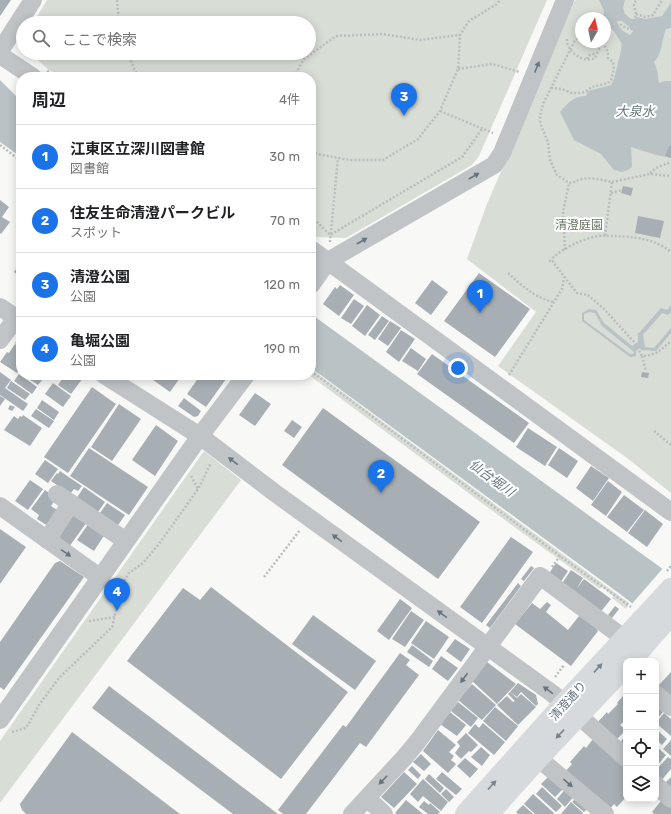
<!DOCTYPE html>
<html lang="ja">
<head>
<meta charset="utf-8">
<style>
	:root { --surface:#fff; --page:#f6f6f6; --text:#202124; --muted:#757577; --line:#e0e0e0; --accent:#1a73e8 }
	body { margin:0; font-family:Rubik,"Noto Sans JP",sans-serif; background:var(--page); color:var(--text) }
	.controls { position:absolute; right:12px; bottom:12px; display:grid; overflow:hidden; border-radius:8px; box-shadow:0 2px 10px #0003 }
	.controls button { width:36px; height:36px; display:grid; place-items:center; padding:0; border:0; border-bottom:1px solid var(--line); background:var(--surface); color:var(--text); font:20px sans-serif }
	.compass { position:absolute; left:575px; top:12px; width:36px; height:36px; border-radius:50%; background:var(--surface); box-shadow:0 2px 10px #0003; rotate:9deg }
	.you { position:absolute; left:458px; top:368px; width:14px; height:14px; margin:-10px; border:3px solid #fff; border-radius:50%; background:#1a73e8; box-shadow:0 0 0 6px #1a73e833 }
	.badge { display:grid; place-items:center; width:26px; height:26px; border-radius:50%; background:var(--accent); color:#fff; font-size:13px; font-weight:700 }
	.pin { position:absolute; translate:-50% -33px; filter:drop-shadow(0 1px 2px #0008) }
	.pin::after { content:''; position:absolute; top:21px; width:14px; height:12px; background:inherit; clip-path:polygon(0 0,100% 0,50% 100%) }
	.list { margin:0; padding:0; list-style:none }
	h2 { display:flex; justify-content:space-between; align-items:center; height:52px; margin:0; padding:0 16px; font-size:17px }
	h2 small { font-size:13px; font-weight:400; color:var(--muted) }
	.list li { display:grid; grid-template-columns:26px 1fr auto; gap:12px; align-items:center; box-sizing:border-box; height:64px; padding:0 16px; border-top:1px solid var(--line) }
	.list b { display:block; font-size:15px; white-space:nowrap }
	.list p { margin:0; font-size:13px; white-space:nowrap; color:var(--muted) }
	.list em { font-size:13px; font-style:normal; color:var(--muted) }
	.icon { flex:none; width:22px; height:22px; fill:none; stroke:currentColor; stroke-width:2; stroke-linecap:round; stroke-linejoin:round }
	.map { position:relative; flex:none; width:671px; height:814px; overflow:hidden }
	.search { position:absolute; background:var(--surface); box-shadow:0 2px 10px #0003; left:16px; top:16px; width:300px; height:44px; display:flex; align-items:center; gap:10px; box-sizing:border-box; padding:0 14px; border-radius:22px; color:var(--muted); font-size:15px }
	.panel { position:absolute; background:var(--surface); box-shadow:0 2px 10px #0003; left:16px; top:72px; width:300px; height:308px; border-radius:16px }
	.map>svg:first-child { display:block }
</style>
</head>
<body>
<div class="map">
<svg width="671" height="814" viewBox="0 0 671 814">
	<rect width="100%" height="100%" fill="#f8f8f6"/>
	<path fill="#d8ddd5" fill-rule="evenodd" d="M47 0H547L479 156 472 165 346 238 317 237 311 233V77H65L49 70 32 55V53H309V23H33Z
		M575 0H671V493L627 458 498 366 536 312 467 259 487 204ZM581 18H605V42H581Z
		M311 369 629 603 626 609 612 598 613 596 602 587 600 589 513 526 309 375H311Z
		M204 451 241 480 0 803V741Z"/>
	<path fill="#b9c3c6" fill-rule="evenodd" d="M599 0H625L623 8 625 14 631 19H635L637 17 645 19 662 16 671 3V28L666 29C661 41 663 53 654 62L657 70 659 83 665 81H671V158L656 155 631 147 632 167 628 170 622 172 614 170 601 154 574 140 560 112C568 103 573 96 586 96L588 91 611 85 614 79 620 55 622 44 613 30 605 25V18H603L604 11ZM618 21H622C625 24 631 27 633 31L630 35 623 31 617 23Z
		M0 80 21 101V157L0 142Z
		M671 305V312L668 315 662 313 643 335 645 347 654 348 671 328V333L656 351 641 350 640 348 636 351V356L630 357 582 321V313L589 309 596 310 604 323 632 346 638 342V334L661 308 667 310ZM589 312 595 313 602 326 634 352 633 354H630L584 320V314Z
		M311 314 671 575V633L620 594 311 368Z"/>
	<path fill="#f8f8f6" d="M664 567 671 573V635L631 605Z"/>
	<path fill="#a8afb4" d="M0 0H11L0 16Z
		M669 146H671V158L665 156Z
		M623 186 633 188 631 196 621 193Z
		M0 200 9 207 2 217 10 222 1 234 0 233Z
		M638 216 664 221 660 238 635 233Z
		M21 262V277L14 272Z
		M479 273 530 309 495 357 444 321Z
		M432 280 448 292 431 315 415 303Z
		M340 285 354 295 339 316 323 304 335 287 337 289Z
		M354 299 364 306 351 324 341 318Z
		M367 305 380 315 365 336 352 326Z
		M382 316 389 321 375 340 368 335Z
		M390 321 401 328 388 346 378 339Z
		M401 330 415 339 399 362 386 352Z
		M19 338H21V347L15 343Z
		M15 344 21 349V368L17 373 0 362 7 352 9 353Z
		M411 348 426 359 418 371 402 361Z
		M432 354 529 423 514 443 417 374Z
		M0 372 11 380 5 388 28 404 23 411 0 395Z
		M642 372 649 373 648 378 641 377Z
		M19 374 37 387 32 394 14 381Z
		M23 375H37L43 379 38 385Z
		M65 375H79L83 378 71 394 58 385Z
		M146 375H182L170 392Z
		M197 375H221L226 379 206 407 187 394 199 377Z
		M11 381 30 394 25 400 7 388Z
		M53 383 71 396 63 407 45 394Z
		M92 387 116 404 68 473 44 457Z
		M255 393 271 404 255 426 239 415Z
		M0 396 5 399 0 406Z
		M184 398 201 411 198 416 194 417 178 406Z
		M42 400 59 412 54 420 37 408Z
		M119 404 141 419 112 461 91 447Z
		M10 405 15 407 12 411 8 409Z
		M323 408 480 522 438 579 282 465Z
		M36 409 54 421 49 428 31 416Z
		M23 415 42 428 30 446 4 430 14 416 18 419 20 416 22 417Z
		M292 420 302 427 294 438 284 431Z
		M156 425 178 441 155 476 132 460Z
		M528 428 557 447 545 466 516 447Z
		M89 448 148 487 129 515 70 476Z
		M559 448 578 461 567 478 548 465Z
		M45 460 58 469 48 483 35 474Z
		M591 466 609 478 593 501 576 488Z
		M60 471 82 486 78 491 74 489 70 494 51 481 57 473 58 474Z
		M30 480 43 489 28 510 15 501Z
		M608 481 622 492 606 516 591 505Z
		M84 487 105 502 98 512 76 499Z
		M45 490 56 498 51 506 60 512 48 526 37 519 39 515 31 509Z
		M624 495 644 510 627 532 607 517Z
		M107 503 125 515 116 528 98 516Z
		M645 510 663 524 647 547 628 533Z
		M74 512 87 522 69 547 56 537Z
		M89 523 105 534 94 551 77 540Z
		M0 529 26 547 0 584Z
		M511 537 533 552 482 623 460 607Z
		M60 561 84 577 4 690 0 687V642L55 563Z
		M556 563 568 571 560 583 548 575Z
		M531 566 534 568 524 581 521 579Z
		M571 570 583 578 577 588 584 579 611 599 599 614 561 585Z
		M518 583 521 586 490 628 486 625Z
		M211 587 348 692 281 779 127 661 183 588 200 600Z
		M400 599 412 608 389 640 377 631Z
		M547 602 551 605 546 612 568 630 579 616 599 628 597 630 598 631 571 666 515 624 532 603 540 609Z
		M615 606 619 609 612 618 608 615Z
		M411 611 424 620 405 647 392 639Z
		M313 615 376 661 355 690 292 644Z
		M426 621 449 637 434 659 411 643Z
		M455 639 470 649 461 662 446 651Z
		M412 645 433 661 429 667 407 652Z
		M400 653 410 660 406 665 419 675 366 747 360 743 306 814H283L278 810 343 725 346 727Z
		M441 656 458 668 448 681 432 669Z
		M487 662 516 684 497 704 472 681Z
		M671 672V697L658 686Z
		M518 683 536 695 538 704 536 706 521 692 517 697 510 692Z
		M472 684 496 705 482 720 458 700Z
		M109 686 278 814H233L92 708Z
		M510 692 517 698 521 694 536 707 518 725 497 705 507 696 513 702 515 701 508 694Z
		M626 692V719L620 725 626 730 614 742 596 724 607 712 608 714 618 704 617 703 623 696H625L623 695Z
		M458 702 478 718 471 727 451 711Z
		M656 706 663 712 656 720Z
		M495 707 518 726 506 741 483 721Z
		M450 712 466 725 457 736 440 724Z
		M664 713 671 719V736L656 723Z
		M483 723 505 742 494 755 468 733 475 724 479 728Z
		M656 729 667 739 662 745 659 742 656 746Z
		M438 730 456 745 449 752 454 756 451 760 456 764 448 773 423 751Z
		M72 732 180 814H26L22 810 20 804Z
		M466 733 478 745 471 752 469 751 461 759 455 753 460 746 457 742Z
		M626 735V752L618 745Z
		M593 739 626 768V797L617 807 614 804 609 810 565 772 572 764 570 762 584 746 586 748Z
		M671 740V756L663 749Z
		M481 747 490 755 482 766 471 757Z
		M657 747 666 755 656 767V748Z
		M421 754 431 764 424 771 413 762Z
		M668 757 671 759V769L660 782 656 778V770Z
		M465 758 478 769 470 778 457 766Z
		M412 766 421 775 418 779 408 770Z
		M404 772 417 784 394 808 381 797Z
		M442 772 462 789 456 795 436 779Z
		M429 774 444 788 440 793 425 779Z
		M551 774 565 787 555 797 541 784Z
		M671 777V790L664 784Z
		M423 779 448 802 441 811 423 796 418 802 410 794Z
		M542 787 562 806 556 812 536 794Z
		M567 787 575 795 565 807 557 799Z
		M446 789 454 797 449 802 441 794Z
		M533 794 554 813 553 814H535L524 804Z
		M578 796 589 807 584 812 572 802Z
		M664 797 671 803V814H654L652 812Z
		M406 800 423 814H397L395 813Z
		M424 801 429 805 430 803 440 812 438 814H428L419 807Z
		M571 802 583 813 582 814H561Z
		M523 805 533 814H518L516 812Z"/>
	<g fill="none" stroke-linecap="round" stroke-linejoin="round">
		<path stroke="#babdbf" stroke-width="2.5" stroke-dasharray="2 2" stroke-linecap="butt" d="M117 0 119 23
			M636 14 645 17 653 15 662 0
			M605 29 620 24 626 28 631 29 636 14 634 5 636 0
			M581 36 575 40 543 104 540 116V123L548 142 550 160 557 175 569 183C574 183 577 180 582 179 592 177 603 180 612 182L605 236C629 236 652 237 671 252
			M567 39C566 51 583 64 595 58L599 49 597 43
			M128 53 135 71 140 77
			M587 59 588 56 592 54H596
			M458 69 492 64 520 72
			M47 71 59 77
			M294 77 304 59 336 36 383 34 420 40 460 35
			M551 88 562 89 572 93H578L585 92 592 87 608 83 611 80 614 69 613 62 608 58C608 49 606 45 597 43
			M440 111 493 133
			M0 145 21 161
			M311 153 350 160H383L418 139 440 111 458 69 460 35 469 21 497 4 500 0
			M650 173 656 168 671 162
			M612 182 650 174 671 176
			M611 193 622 190
			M311 216 330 235 462 157 482 129
			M605 236C592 234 562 248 553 258V262L577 293 588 295 604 309 635 343 642 356C655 356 661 350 671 341
			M330 242 338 158
			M565 250 563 212 569 183
			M549 261 553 260
			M508 273C522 285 535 299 555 302
			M642 356 646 371
			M311 371 560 556 631 607
			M509 375 562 289 564 277
			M654 431 671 445
			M191 476 198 489
			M552 567 560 556
			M667 571 671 566
			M264 577 300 530
			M89 621 115 617
			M555 677 564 665
			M12 732 26 728 39 705 59 678 112 627 122 585 129 573 143 563 159 544 198 489 211 463"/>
		<path stroke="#c0c4c7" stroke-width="18" d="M0 51 33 0
			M0 55 33 77
			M311 249 671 512
			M311 285 328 261 494 165 502 153 565 0
			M0 307 21 321
			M0 340 16 318
			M104 375 200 436 275 493 553 694 578 715 626 758
			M57 494 126 541
			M0 506 101 578
			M47 540 71 503
			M656 694 671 707
			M0 720 200 436 246 375
			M538 758 605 814
			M656 785 671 799
			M367 798 384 814
			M352 814 376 788 404 758 418 741 540 576 625 639"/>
		<path stroke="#d6dadd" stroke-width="22" d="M630 661 671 614
			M466 814 565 703 671 589
			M488 814 538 758 626 665"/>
	</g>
	<defs><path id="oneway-solid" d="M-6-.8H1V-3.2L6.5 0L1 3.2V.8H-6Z"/></defs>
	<g fill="#66747e">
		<use href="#oneway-solid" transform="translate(537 67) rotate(-68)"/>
		<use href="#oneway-solid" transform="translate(474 176) rotate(-30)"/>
		<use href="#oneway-solid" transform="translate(362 241) rotate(-30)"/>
		<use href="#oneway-solid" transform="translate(233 461) rotate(-143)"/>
		<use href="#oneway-solid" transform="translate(337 538) rotate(-144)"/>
		<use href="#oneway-solid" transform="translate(66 553) rotate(35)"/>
		<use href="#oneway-solid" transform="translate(442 614) rotate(-144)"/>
		<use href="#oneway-solid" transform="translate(464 678) rotate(126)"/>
		<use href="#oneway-solid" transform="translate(548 690) rotate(-144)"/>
		<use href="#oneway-solid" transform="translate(383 780) rotate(134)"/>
		<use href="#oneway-solid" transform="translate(568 783) rotate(40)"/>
	</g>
	<g fill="#77838c">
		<use href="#oneway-solid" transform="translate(598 668) rotate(-47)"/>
		<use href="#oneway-solid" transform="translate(560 734) rotate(133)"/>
		<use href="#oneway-solid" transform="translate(492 785) rotate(-48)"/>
	</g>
	<g text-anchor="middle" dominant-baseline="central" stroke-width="4" stroke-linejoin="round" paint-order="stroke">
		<g font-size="12" fill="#687764" stroke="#fff">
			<text x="579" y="225">清澄庭園</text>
		</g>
		<g font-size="12" fill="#66747e" stroke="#fff">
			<text transform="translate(568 701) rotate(-48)">清澄通り</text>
		</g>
		<g font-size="13" font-style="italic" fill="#66797f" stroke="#fff">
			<text x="635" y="111">大泉水</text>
			<text transform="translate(492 478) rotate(36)">仙台堀川</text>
		</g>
	</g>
</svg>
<div class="controls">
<button>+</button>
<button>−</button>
<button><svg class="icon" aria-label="locate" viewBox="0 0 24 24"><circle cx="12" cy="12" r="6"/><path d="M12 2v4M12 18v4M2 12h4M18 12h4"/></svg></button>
<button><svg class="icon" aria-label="layers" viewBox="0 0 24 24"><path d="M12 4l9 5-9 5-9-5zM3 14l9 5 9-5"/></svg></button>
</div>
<svg class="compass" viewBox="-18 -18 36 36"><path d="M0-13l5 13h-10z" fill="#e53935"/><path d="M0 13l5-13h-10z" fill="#757577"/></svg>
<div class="you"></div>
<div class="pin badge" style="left:480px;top:313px">1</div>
<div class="pin badge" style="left:381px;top:493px">2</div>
<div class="pin badge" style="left:404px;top:116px">3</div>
<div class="pin badge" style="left:117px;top:611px">4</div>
<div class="search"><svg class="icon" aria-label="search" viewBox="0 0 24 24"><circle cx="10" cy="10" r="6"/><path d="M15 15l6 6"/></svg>ここで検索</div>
<section class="panel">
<h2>周辺<small>4件</small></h2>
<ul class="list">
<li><span class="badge">1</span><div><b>江東区立深川図書館</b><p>図書館</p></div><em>30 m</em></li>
<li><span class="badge">2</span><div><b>住友生命清澄パークビル</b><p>スポット</p></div><em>70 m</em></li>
<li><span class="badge">3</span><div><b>清澄公園</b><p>公園</p></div><em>120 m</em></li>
<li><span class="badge">4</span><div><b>亀堀公園</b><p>公園</p></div><em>190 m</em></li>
</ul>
</section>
</div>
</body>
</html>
